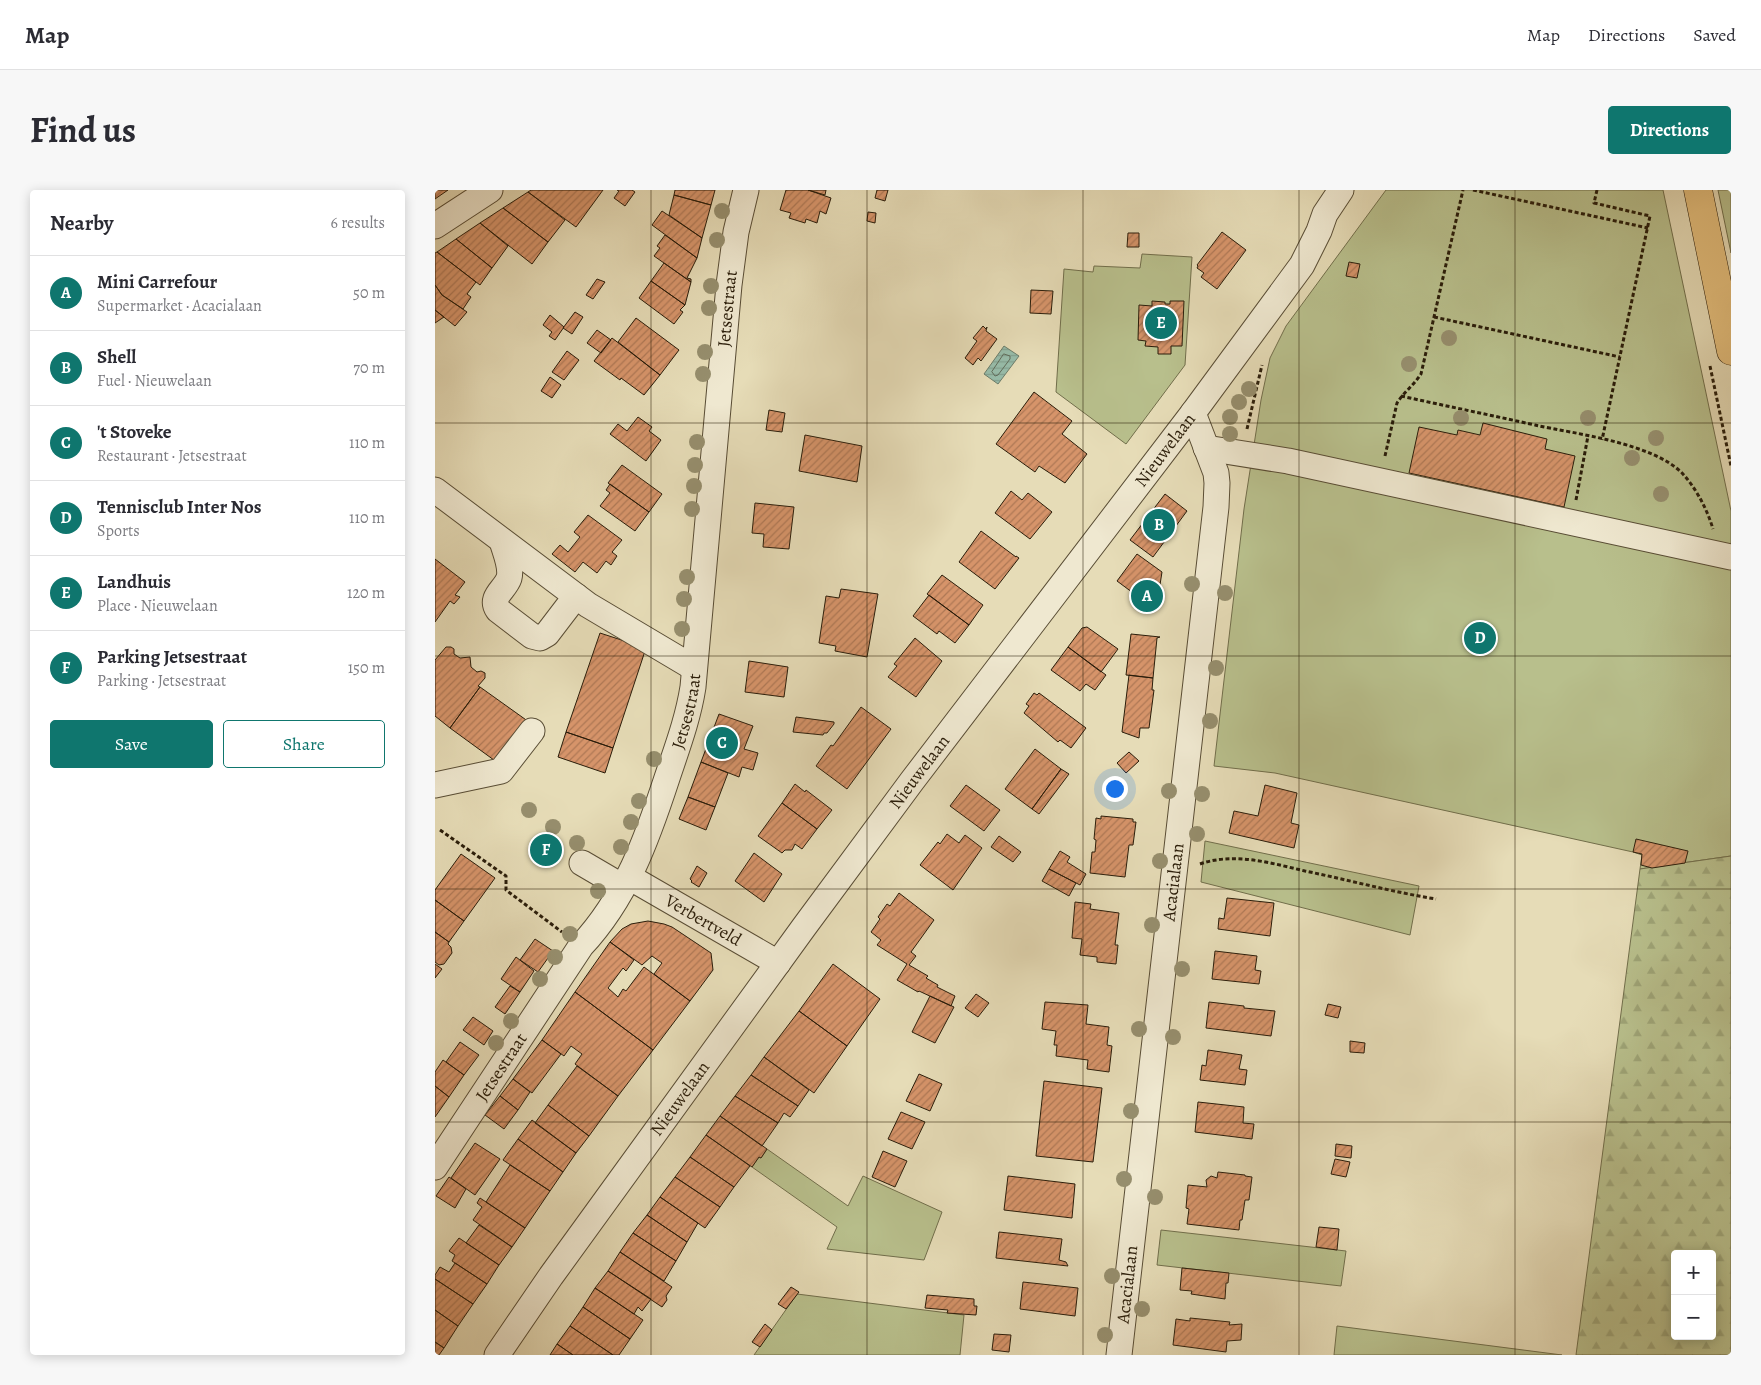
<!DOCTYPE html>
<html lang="en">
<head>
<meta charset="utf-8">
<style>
	:root { --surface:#fff; --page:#f7f7f7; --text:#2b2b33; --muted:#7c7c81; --line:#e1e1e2; --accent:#0f766e }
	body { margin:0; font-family:Alegreya,serif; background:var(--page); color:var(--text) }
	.controls { position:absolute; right:15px; bottom:15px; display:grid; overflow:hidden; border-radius:5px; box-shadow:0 2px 12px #0003 }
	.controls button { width:45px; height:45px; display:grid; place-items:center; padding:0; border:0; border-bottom:1px solid var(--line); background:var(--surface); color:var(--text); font:25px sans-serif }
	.you { position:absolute; left:679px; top:598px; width:18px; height:18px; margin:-12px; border:4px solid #fff; border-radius:50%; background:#1a73e8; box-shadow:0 0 0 8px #1a73e833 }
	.badge { display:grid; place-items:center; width:32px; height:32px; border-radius:50%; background:var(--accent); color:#fff; font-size:16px; font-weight:700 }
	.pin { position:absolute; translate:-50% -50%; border:2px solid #fff; box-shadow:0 1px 5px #0006 }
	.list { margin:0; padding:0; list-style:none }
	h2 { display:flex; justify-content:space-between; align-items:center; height:65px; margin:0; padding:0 20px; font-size:21px }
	h2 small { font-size:16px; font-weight:400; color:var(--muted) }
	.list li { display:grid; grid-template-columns:32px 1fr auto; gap:15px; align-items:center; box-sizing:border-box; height:75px; padding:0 20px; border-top:1px solid var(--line) }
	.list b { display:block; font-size:19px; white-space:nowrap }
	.list p { margin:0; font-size:16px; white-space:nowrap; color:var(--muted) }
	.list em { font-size:16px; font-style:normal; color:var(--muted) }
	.actions { display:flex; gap:10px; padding:15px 20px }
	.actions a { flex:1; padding:11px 0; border:1px solid var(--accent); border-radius:5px; text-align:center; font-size:18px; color:var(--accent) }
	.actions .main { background:var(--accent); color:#fff }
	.map { position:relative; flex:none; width:1296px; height:1165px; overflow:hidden; border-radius:5px }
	header { display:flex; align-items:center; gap:30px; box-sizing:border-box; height:70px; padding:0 25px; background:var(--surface); border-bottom:1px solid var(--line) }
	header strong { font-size:24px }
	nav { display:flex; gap:28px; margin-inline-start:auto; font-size:18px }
	.intro { display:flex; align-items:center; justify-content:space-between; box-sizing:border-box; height:120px; padding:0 30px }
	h1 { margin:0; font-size:35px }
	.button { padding:12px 22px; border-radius:5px; background:var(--accent); color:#fff; font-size:18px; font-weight:700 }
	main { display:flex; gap:30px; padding:0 30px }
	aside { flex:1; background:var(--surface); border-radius:5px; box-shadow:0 2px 12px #0003 }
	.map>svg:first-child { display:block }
</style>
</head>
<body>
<header>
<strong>Map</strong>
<nav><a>Map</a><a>Directions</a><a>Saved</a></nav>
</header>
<div class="intro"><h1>Find us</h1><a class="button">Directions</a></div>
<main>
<aside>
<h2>Nearby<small>6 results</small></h2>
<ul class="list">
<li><span class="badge">A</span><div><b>Mini Carrefour</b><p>Supermarket · Acacialaan</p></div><em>50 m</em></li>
<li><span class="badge">B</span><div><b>Shell</b><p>Fuel · Nieuwelaan</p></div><em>70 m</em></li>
<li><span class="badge">C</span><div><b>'t Stoveke</b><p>Restaurant · Jetsestraat</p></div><em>110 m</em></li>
<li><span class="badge">D</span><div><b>Tennisclub Inter Nos</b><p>Sports</p></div><em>110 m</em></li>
<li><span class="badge">E</span><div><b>Landhuis</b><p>Place · Nieuwelaan</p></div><em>120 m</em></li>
<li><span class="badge">F</span><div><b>Parking Jetsestraat</b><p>Parking · Jetsestraat</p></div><em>150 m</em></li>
</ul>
<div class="actions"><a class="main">Save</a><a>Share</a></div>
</aside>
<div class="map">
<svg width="1296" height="1165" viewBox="0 0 1296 1165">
	<defs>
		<pattern id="forest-firs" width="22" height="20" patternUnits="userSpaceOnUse" patternTransform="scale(1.25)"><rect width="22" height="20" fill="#b8bf8c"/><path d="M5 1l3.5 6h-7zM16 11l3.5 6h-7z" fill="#9ea477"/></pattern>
		<pattern id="water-rules" width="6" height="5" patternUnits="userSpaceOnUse" patternTransform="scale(1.25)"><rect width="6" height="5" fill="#97bca9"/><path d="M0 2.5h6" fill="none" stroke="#82a190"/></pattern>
		<pattern id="building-hatch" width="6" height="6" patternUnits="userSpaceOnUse" patternTransform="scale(1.25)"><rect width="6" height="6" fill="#d6946a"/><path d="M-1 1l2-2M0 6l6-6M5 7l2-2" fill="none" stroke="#ae7855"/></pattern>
	</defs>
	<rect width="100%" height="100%" fill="#e6dcb7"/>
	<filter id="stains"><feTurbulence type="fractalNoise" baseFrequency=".004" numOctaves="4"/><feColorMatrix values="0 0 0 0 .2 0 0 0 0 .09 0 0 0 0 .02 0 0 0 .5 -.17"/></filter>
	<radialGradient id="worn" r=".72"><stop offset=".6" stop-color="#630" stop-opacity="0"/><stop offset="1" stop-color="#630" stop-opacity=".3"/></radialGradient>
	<path fill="#b8bf8c" stroke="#716e4b" d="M951 0H1228L1296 321V666L1205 679 1207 665 1198 662 840 583 779 576 809 319 826 210 835 168 851 136Z
		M1283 0H1296V63Z
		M707 64 757 67 750 175 691 254 621 202 629 79 658 82 659 76 705 78Z
		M770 651 984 696 975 745 766 692Z
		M332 959 413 1016 428 986 507 1022 489 1070 392 1059 402 1037 317 977 324 967 326 968Z
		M726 1040 911 1061 906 1096 722 1075Z
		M362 1104 529 1125 525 1165H319Z
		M902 1136 1127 1165H899Z"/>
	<path fill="url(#forest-firs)" stroke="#716e4b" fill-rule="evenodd" d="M1296 666V1165H1141L1205 679ZM1240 1064H1277V1146H1240Z"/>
	<path fill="url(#water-rules)" stroke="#6b7c69" d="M569 156 584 166 563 194 549 184Z"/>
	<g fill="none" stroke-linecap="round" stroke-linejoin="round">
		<path stroke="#606c5a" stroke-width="1" d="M569 164 575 166V169L563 185 560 186 557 182Z"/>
	</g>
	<path fill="url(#building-hatch)" stroke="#2a1d0a" d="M0 0H13L0 9Z
		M96 0H168L141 37 93 2Z
		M182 0H197L200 2 190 16 179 8 184 1Z
		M240 0H280L276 15 239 5Z
		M351 0H373L396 8 391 24 385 21 382 33 371 29 370 33 354 28 356 23 345 20Z
		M373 0H391L390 5Z
		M442 0H453L450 11 440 8Z
		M93 2 130 30 113 52 68 18Z
		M239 5 276 15 267 48 234 25Z
		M68 18 113 52 97 74 45 33Z
		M227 21 267 48 262 68 217 35Z
		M433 22 441 23 440 33 432 31Z
		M45 33 73 56 57 78 21 49Z
		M787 42 811 60 782 99 766 87 769 83 762 78 763 76 762 75Z
		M693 43H704V57H692Z
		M230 45 262 68 252 88 256 89V92L219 66 225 58 222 56Z
		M21 49 57 78 45 95 2 62Z
		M2 62 41 92 32 104 36 107 28 119 7 105 0 95V63Z
		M914 72 925 74 922 88 911 86Z
		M229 73 256 92 250 115 216 91Z
		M162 89 170 92 158 109 151 105Z
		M216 91 250 115 245 120 248 122 239 134 204 108Z
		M0 95 7 105 32 122 20 136 0 120Z
		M596 100 618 101 616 124 595 123Z
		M717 111 730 112V114H735V111H749L747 156H736V164H723V157L710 156 711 151 703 150 704 115 717 116Z
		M0 120 9 127 0 133Z
		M140 122 148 127 137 144 128 138Z
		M115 125 129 137 120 150 114 146 117 142 108 135Z
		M201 128 244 160 225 185 183 152Z
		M548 136 551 139 552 137 551 141 562 149 546 171 543 168 538 175 530 168 542 151 538 148Z
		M162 140 176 150 166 163 152 153Z
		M177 148 225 185 209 205 186 188 185 190 159 171Z
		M132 161 144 170 129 190 117 182Z
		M115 187 126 195 117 208 106 201Z
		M599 202 637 231 627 244 652 264 630 293 604 276 600 282 561 254Z
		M334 220 350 223 347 242 331 240Z
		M203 227 217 237 214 241 226 250 211 271 175 244 183 234 192 241Z
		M1048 233 1112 249 1110 259 1140 266 1129 317 974 283 984 237 1022 245 1023 240 1045 245Z
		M370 245 427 256 422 292 364 281Z
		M187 275 227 304 214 322 173 293Z
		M175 294 214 322 200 341 165 316 175 303 171 300Z
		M576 301 587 310 593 303 617 322 595 349 560 323Z
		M730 304 752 321 718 367 695 350Z
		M320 313 359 317 354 359 328 357 329 344 317 343Z
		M153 325 187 350 177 362 182 366 176 375 171 371 162 383 148 372 140 382 117 364 125 355 133 362 145 347 139 342Z
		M546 341 581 367V366L584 368 560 399 524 372Z
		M702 364 727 382 721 420 682 391Z
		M0 369 30 392 20 405 25 407 19 414 15 411 0 432Z
		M507 385 548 415 534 435 492 404Z
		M406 399 443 404 432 467 400 461 401 456 384 453 391 406 404 408Z
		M494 405 534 435 520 453 504 441 502 444 478 426Z
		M652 437 683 459 666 482 633 457 647 438Z
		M165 443 211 458 178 558 131 542Z
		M696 444 725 447 722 448 718 488 691 485Z
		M480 448 507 471 481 507 453 487 462 476 459 474Z
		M11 457H16L19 459V464L25 468 35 467 36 477 42 482 46 481 50 483V488L43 496 45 497 15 538 0 526V470Z
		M633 457 671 485 660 500 651 494 645 501 616 480Z
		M314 471 353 477 349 507 310 502Z
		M694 485 718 488 717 500H719L714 538H705L704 548 687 542Z
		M45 497 94 532 63 573 15 538Z
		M599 503 602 505 604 503 651 538 636 558 625 550 623 552 589 523 594 516 591 514Z
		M426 517 456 539 412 599 381 576 396 555 398 556Z
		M284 524 318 536 309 559 323 563 318 580 307 577 304 587 266 572Z
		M361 527 399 532V534L392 543H389L388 545 358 542Z
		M131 542 178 558 170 583 123 567Z
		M600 559 626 579 597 619 570 599Z
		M694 562 704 571 691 583 682 573Z
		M266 572 293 583 280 617 253 607Z
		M626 579 634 584 604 624 597 619Z
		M360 594 370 602 371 600 397 620 382 639 347 613Z
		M531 595 565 620 549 641 515 616Z
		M830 595 862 603 856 633 864 635 859 658 794 643 799 621 823 626Z
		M253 607 280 617 271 640 244 629Z
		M347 613 382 639 367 659 360 654 357 660H350L347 663 323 646Z
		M666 626 698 629V632H701L698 655H694L690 687 655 683 657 662H660L661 650 659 649 661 628 666 629Z
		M512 644 524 653 530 645 547 658 518 700 485 675 503 652 505 654Z
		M564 646 586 662 578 672 556 657Z
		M1201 649 1253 661 1250 673 1217 678 1206 675 1207 664 1198 662Z
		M625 661 635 667 632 672 651 684 645 695 614 679Z
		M319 663 347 684 329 712 300 691Z
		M26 664 60 688 29 731 0 710V700Z
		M262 676 272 683 264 697 256 692 257 691 255 689Z
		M614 679 641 693 634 706 607 691Z
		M464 703 499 730 476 762 481 766 474 775 493 786 491 788 503 795 502 797 520 806 516 816 484 801 483 802 462 790 472 774 442 755 446 750 436 742 445 729 443 727 452 714 455 716Z
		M792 708 839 713 835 746 783 739 784 728 789 729Z
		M0 710 29 731 14 752 0 742Z
		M640 712 656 714 655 719 684 723 680 755H683L681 774 662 772V767L645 765 647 749 637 748Z
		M213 731 229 734 237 737 276 763 278 780 255 811 219 784 227 773 217 766 207 775 175 752 187 739 196 734Z
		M0 742 14 752 13 754 16 757 17 763 9 774 4 775 0 772Z
		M100 749 118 761 103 782 85 770Z
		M175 752 199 770 191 781 188 778 173 798 183 807 188 799 191 801 209 777 255 811 218 860 140 802Z
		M780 761 822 766 820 780 826 781 824 794 777 789Z
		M81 767 99 781 85 802 66 789Z
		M0 774 7 779 0 788Z
		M398 774 445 809 412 856 364 821Z
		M75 796 85 802 70 824 60 817Z
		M140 802 218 860 183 906 140 874 147 864 136 856 129 866 107 850Z
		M541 804 554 813 543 827 530 818Z
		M495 806 519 817 500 853 477 842Z
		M610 812 653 815 651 834 674 837 672 855 677 856 674 882 652 879 653 870 621 866 622 855H619L621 841 607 839Z
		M774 812 809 816V818L840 821 836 846 771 838Z
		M893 814 906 817 903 828 890 825Z
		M364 821 412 856 379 903 329 867Z
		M38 827 58 841 49 855 28 840Z
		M107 850 126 864 97 903 78 889Z
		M915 851 930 853 929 863 915 862Z
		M25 852 44 865 29 885 11 872Z
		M773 860 807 865 804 879 812 880 810 895 765 890 767 875 771 876Z
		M329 867 374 900 363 916 316 885Z
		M8 870 29 885 14 907 0 896V882Z
		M142 876 183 906 154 946 113 915Z
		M484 884 507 894 495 921 471 911Z
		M316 885 363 916 355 927 349 923 343 933 300 906Z
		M78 889 95 902 83 920 65 906Z
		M609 891 667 898 658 972 601 966Z
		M0 896 14 907 0 927Z
		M65 906 83 920 69 939 50 925Z
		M300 906 343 933 327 956 285 926Z
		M763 912 809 917 808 933 819 934 817 949 760 942Z
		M113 915 154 946 141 963 100 933Z
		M466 922 490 932 477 959 453 949Z
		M285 926 332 959 326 968 324 967 317 977 271 945Z
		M97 930 141 963 128 982 83 949Z
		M271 945 315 976 299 997 255 967Z
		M83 949 128 982 115 1001 68 970Z
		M40 953 65 969 40 1005 16 988Z
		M901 954 917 956 916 968 900 966Z
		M448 961 472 971 460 997 437 987Z
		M255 967 299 997 285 1017 240 987Z
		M900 969 915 972 911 987 896 984Z
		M75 975 115 1001 90 1038 51 1012Z
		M783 982 810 985V986L817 987 814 1010H810L807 1030H805L804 1040 752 1034 754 1019 751 1018 753 995 772 997 771 990 776 986 782 988Z
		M573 986 640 994 637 1028 569 1020Z
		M14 987 31 999 20 1018 1 1006Z
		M240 987 285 1017 270 1038 225 1007Z
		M225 1007 263 1033 252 1052 212 1025Z
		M45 1008 90 1038 77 1057 38 1030 47 1017 42 1013Z
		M212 1025 252 1052 241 1071 198 1043Z
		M44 1035 77 1057 64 1075 31 1053Z
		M884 1037 904 1039 902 1060 881 1057Z
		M564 1042 627 1049 624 1070 631 1072 633 1076 561 1068Z
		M198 1043 241 1071 229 1091 185 1062Z
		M24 1048 64 1075 52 1094 17 1071 20 1065 14 1061Z
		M185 1062 237 1097 231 1106 232 1110 227 1117 173 1081Z
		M20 1073 52 1094 38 1114 0 1089V1085L5 1077 14 1082Z
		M747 1078 794 1083 793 1093H791L790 1109 756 1104 757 1101 745 1100Z
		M173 1081 216 1109 207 1121 203 1117 199 1124 160 1098Z
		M0 1089 38 1114 23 1136 0 1120Z
		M588 1092 643 1098 640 1126 585 1119Z
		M356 1097 364 1102 351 1119 343 1114Z
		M160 1098 208 1130 195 1149 148 1117Z
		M492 1105 539 1109V1116H542L541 1125 512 1123 513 1120 490 1118Z
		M148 1117 195 1149 184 1165H178L135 1136Z
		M0 1120 23 1136 9 1158 0 1152Z
		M755 1128 795 1132 794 1135 807 1134 806 1150 792 1151 791 1162 738 1155 741 1129 755 1131Z
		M330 1134 337 1140 325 1157 317 1152Z
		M135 1136 178 1165H138L122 1154Z
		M559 1144 576 1145 574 1162 557 1160Z
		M0 1152 9 1158 4 1165H0Z
		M122 1154 138 1165H115Z"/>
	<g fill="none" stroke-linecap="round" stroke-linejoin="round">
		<g stroke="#594d35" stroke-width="27">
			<g id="minor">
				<path d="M0 36 55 0"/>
				<path d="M771 258 853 271 1296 367"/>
				<path d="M0 300 153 415 259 478"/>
				<path d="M67 351C70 362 77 377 74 388 70 400 54 407 63 420L97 446 105 448 112 444 141 406"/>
				<path d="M0 595 66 581 97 541"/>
				<path d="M147 673 188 697"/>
				<path id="s1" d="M194 687 343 773"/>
				<path id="s2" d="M0 977 146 756C191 708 212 649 232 588 242 558 253 529 258 497L294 95 301 42 311 0"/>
				<path id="s3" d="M62 1165 116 1086 369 737 477 591 758 223 867 75 884 41 890 24 906 0"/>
				<path id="s4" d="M684 1165 781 317 782 293 781 283 758 223"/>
			</g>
		</g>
		<g stroke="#2a1d0a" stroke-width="29">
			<path id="major" d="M1263 0 1296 161"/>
		</g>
		<path stroke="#2a1d0a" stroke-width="3" stroke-dasharray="4 2.5" stroke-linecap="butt" d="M1038 0 1213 38
			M1162 0 1159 13 1215 26 1167 250
			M999 127 1185 167
			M1275 176 1296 276
			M966 206C1011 216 1055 225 1100 235 1141 244 1217 253 1247 283 1261 298 1272 319 1278 339
			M812 239 827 175
			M950 266 962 213C969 202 979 195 986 184L1028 0
			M1141 310 1153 246
			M5 640 71 686V700L127 742
			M765 674C799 662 836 673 870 681 914 690 957 702 1001 709"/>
		<use href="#minor" stroke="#efe8d0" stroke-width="25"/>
		<use href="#major" stroke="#e3be7c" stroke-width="28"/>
	</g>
	<g fill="#968e6d">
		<circle cx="287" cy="21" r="8"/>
		<circle cx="282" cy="50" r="8"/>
		<circle cx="276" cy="96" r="8"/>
		<circle cx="274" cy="118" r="8"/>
		<circle cx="1014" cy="148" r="8"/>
		<circle cx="270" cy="162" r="8"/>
		<circle cx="974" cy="174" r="8"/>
		<circle cx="268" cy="184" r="8"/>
		<circle cx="814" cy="199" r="8"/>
		<circle cx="804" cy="212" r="8"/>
		<circle cx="795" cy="227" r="8"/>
		<circle cx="1026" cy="228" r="8"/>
		<circle cx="1153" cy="228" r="8"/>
		<circle cx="795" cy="244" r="8"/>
		<circle cx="1221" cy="248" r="8"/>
		<circle cx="262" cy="252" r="8"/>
		<circle cx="1197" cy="268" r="8"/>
		<circle cx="260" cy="275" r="8"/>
		<circle cx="259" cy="296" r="8"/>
		<circle cx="1226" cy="304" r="8"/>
		<circle cx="257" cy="319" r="8"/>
		<circle cx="252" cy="387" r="8"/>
		<circle cx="757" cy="394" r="8"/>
		<circle cx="790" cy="403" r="8"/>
		<circle cx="249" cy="409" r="8"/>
		<circle cx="247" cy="439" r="8"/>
		<circle cx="781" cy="478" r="8"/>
		<circle cx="775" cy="531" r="8"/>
		<circle cx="219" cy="569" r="8"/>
		<circle cx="734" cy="601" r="8"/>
		<circle cx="767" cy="604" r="8"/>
		<circle cx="204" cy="611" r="8"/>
		<circle cx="94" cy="620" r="8"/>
		<circle cx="196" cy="632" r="8"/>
		<circle cx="118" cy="637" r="8"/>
		<circle cx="762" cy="644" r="8"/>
		<circle cx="142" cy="653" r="8"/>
		<circle cx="186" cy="657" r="8"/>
		<circle cx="725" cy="671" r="8"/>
		<circle cx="163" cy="701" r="8"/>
		<circle cx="717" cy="735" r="8"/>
		<circle cx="135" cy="744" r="8"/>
		<circle cx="120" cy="767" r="8"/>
		<circle cx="747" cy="779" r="8"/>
		<circle cx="105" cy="789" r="8"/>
		<circle cx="76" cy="831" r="8"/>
		<circle cx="704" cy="839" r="8"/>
		<circle cx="738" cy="847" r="8"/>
		<circle cx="61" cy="853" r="8"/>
		<circle cx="696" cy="921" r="8"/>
		<circle cx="689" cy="989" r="8"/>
		<circle cx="720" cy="1007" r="8"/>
		<circle cx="677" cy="1086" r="8"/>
		<circle cx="707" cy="1119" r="8"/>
		<circle cx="670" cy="1145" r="8"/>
	</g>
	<path fill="none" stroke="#2a1d0a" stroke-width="1" stroke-opacity="0.55" d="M216 0V1165M432 0V1165M648 0V1165M864 0V1165M1080 0V1165M0 233H1296M0 466H1296M0 699H1296M0 932H1296"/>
	<g text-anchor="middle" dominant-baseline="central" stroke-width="4.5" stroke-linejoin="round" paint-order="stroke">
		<g font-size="18" fill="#2a1d0a" stroke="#efe8d0">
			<text stroke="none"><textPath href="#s2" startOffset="930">Jetsestraat</textPath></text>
			<text stroke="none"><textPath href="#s3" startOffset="1125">Nieuwelaan</textPath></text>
			<text stroke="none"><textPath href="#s2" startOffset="525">Jetsestraat</textPath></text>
			<text stroke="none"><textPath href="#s3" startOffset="720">Nieuwelaan</textPath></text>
			<text stroke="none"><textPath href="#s4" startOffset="476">Acacialaan</textPath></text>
			<text stroke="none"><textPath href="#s1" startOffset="86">Verbertveld</textPath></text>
			<text stroke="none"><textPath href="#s2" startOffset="120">Jetsestraat</textPath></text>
			<text stroke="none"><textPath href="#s3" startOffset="315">Nieuwelaan</textPath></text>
			<text stroke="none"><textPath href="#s4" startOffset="71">Acacialaan</textPath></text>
		</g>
	</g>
	<rect width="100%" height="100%" filter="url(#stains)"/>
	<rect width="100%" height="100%" fill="url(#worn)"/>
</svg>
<div class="controls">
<button>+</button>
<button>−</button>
</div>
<div class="you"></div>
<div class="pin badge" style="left:712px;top:406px">A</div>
<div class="pin badge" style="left:724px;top:335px">B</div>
<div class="pin badge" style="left:287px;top:553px">C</div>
<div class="pin badge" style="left:1045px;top:448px">D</div>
<div class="pin badge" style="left:726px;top:133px">E</div>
<div class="pin badge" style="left:111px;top:660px">F</div>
</div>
</main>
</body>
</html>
